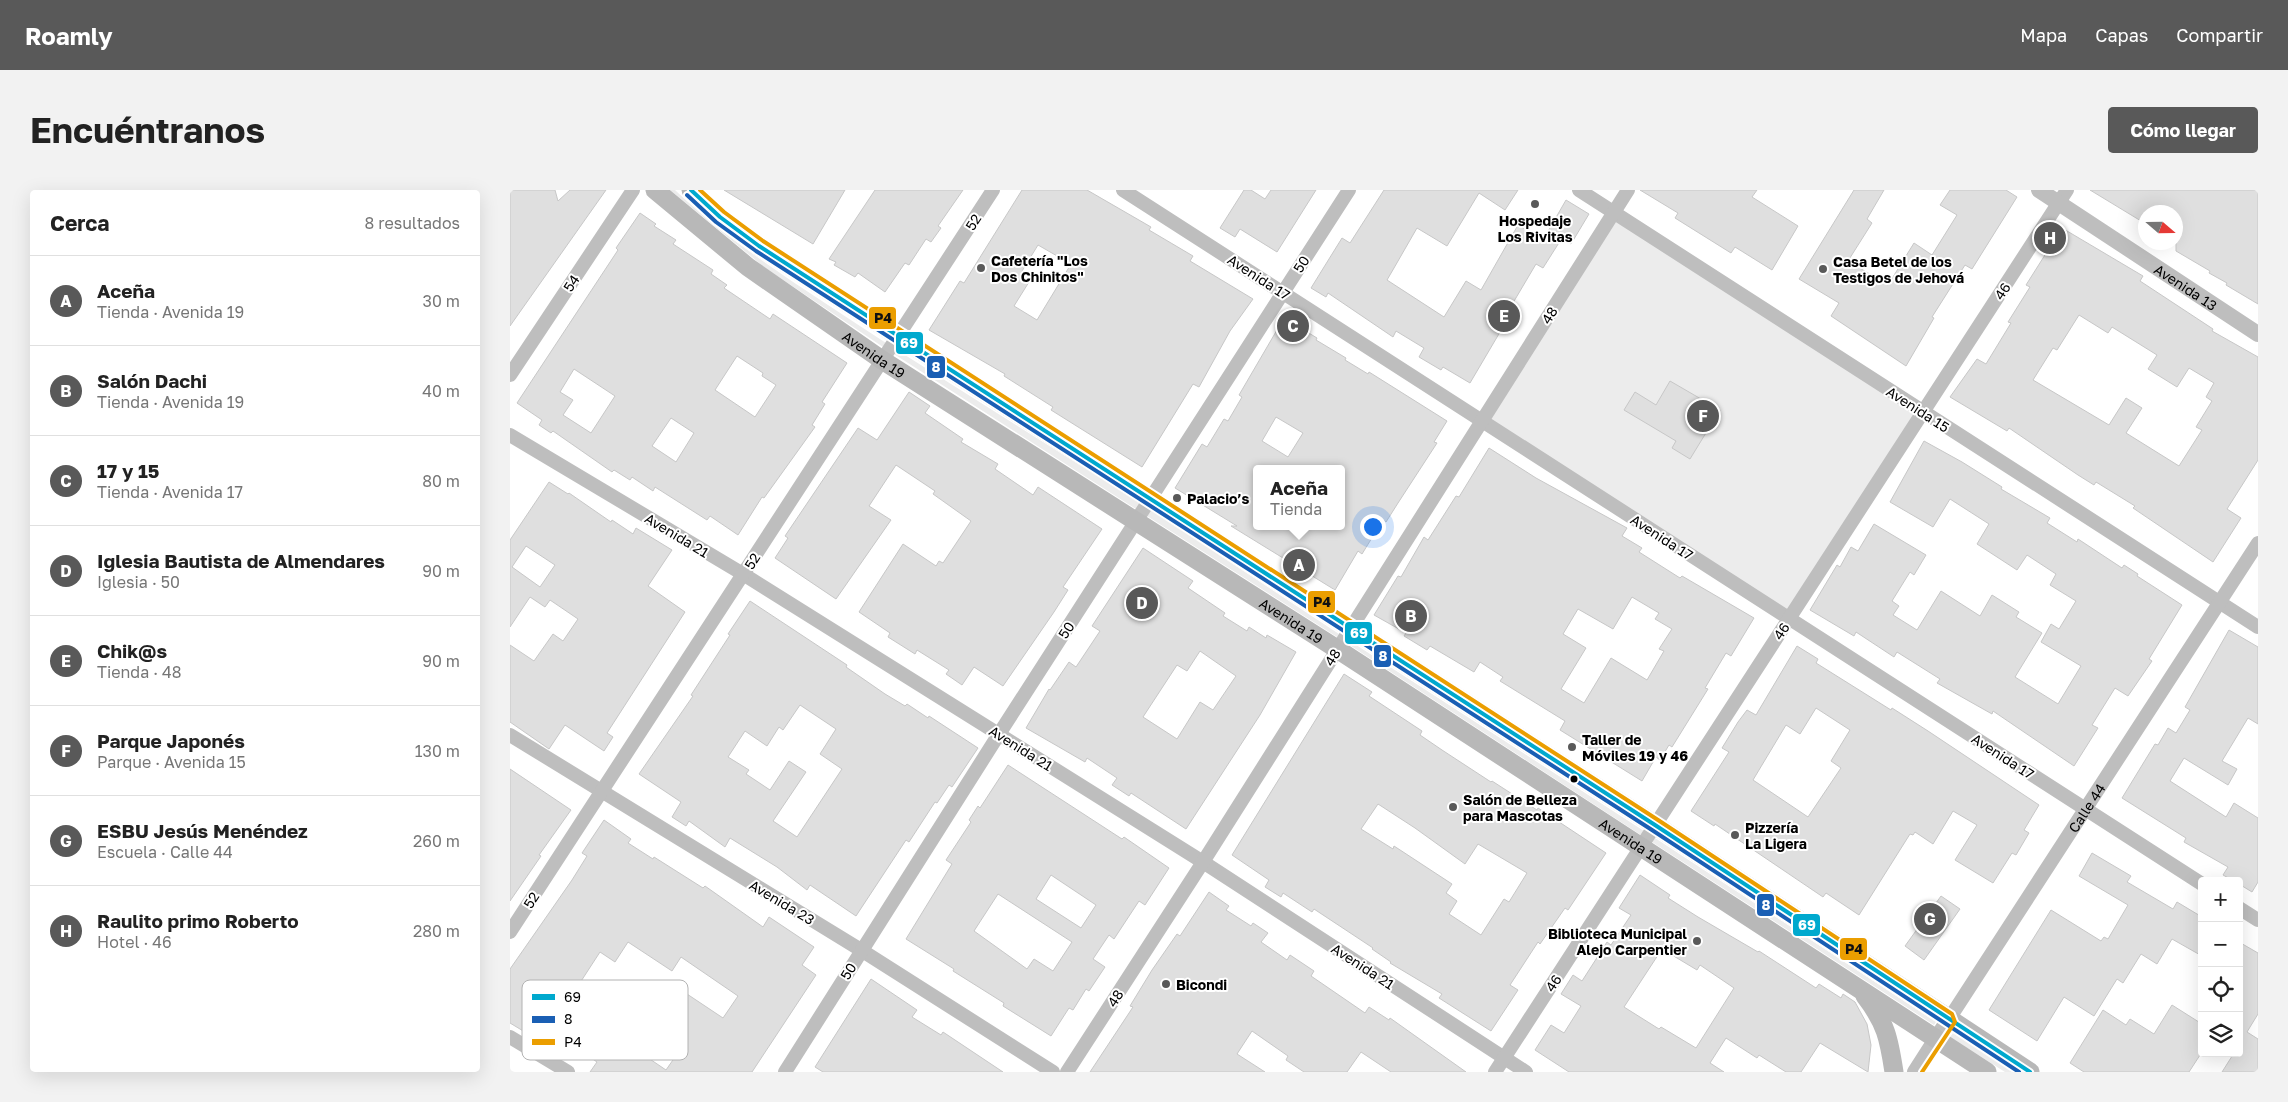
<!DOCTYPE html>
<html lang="es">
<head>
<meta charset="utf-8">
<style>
	:root { --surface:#fff; --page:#f2f2f2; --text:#222; --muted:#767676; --line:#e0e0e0; --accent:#595959 }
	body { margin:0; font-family:"Golos Text",sans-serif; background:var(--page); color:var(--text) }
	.controls { position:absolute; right:15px; bottom:15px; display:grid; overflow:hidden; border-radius:5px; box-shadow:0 5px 20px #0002 }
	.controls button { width:45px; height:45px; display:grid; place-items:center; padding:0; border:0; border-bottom:1px solid var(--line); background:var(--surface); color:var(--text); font:25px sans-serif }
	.compass { position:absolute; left:1628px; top:15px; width:45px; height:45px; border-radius:50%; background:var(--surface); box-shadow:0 5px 20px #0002; rotate:110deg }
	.you { position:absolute; left:862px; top:336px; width:18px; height:18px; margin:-12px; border:4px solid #fff; border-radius:50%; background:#1a73e8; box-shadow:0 0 0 8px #1a73e833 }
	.badge { display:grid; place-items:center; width:32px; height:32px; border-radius:50%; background:var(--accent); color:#fff; font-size:16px; font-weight:700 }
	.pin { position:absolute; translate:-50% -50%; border:2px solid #fff; box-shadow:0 1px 5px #0006 }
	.popup { position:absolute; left:743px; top:275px; width:92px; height:65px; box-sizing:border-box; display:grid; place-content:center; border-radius:5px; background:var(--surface); filter:drop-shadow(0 1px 4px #0005); font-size:16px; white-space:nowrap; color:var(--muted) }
	.popup b { font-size:19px; color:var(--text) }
	.popup::after { content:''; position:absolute; left:50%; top:100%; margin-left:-10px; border:10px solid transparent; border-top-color:var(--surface) }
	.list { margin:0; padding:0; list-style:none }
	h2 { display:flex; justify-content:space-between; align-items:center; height:65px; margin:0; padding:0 20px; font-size:21px }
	h2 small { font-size:16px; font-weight:400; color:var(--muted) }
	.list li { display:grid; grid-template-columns:32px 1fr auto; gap:15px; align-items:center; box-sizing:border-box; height:90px; padding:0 20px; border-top:1px solid var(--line) }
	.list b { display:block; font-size:19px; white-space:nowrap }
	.list p { margin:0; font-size:16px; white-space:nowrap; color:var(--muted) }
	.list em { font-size:16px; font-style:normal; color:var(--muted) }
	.icon { flex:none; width:28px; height:28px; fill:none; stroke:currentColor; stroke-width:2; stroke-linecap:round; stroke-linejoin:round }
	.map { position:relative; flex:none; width:1748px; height:882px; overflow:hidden; border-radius:5px }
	header { display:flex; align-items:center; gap:30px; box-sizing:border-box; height:70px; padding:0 25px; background:var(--accent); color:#fff }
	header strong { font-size:24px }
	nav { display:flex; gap:28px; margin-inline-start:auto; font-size:18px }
	.intro { display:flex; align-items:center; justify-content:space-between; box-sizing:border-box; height:120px; padding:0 30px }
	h1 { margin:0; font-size:35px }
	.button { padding:12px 22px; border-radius:5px; background:var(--accent); color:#fff; font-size:18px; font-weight:700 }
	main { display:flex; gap:30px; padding:0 30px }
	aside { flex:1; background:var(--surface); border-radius:5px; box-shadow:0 5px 20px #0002 }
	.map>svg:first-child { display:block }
</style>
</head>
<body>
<header>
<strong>Roamly</strong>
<nav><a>Mapa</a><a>Capas</a><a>Compartir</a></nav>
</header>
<div class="intro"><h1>Encuéntranos</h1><a class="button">Cómo llegar</a></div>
<main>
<aside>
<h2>Cerca<small>8 resultados</small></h2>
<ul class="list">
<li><span class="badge">A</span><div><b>Aceña</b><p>Tienda · Avenida 19</p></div><em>30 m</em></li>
<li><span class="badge">B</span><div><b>Salón Dachi</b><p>Tienda · Avenida 19</p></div><em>40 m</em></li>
<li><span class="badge">C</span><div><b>17 y 15</b><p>Tienda · Avenida 17</p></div><em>80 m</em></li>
<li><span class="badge">D</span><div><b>Iglesia Bautista de Almendares</b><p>Iglesia · 50</p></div><em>90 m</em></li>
<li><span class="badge">E</span><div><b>Chik@s</b><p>Tienda · 48</p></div><em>90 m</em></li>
<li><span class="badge">F</span><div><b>Parque Japonés</b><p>Parque · Avenida 15</p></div><em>130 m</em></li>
<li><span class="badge">G</span><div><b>ESBU Jesús Menéndez</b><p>Escuela · Calle 44</p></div><em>260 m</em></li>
<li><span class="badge">H</span><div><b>Raulito primo Roberto</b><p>Hotel · 46</p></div><em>280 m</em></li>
</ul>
</aside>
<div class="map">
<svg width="1748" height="882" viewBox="0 0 1748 882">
	<rect width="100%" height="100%" fill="#fff"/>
	<path fill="#ececec" d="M160 0H165C228 60 304 105 376 153L373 157 254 77Z
		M1104 23 1413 222 1279 429 972 231Z
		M387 160 630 313 626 319 384 164Z
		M641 320 829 444 827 447 637 326Z
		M840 451 1134 641 1131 645 838 454Z
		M1145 648 1426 832 1424 835 1142 652Z
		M1443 843 1503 882H1495L1440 847Z"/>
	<path fill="#dfdfdf" stroke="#c7c7c7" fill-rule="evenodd" d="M0 0H45L48 11 60 0H96L0 136Z
		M214 0H335L303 54Z
		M365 0H453L428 36 431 38 421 52 416 49 399 75 395 73 375 102 348 83 345 87 324 75 326 72 319 69Z
		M512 0H577L641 37 639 40 683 66 680 71 743 109 720 141 689 197 683 194 632 277 541 220 543 217 494 186 495 184 419 140 450 91 454 93ZM528 55 561 74 527 130 504 116 519 92 509 86Z
		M734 0H741L755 9 761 0H806L767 62 730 39 725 47 710 38Z
		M874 0H1008L995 20 969 3 937 56 907 38 884 78 877 90 934 127 956 91 971 100 1008 35 1033 50 1056 10 1079 24 1061 54 1052 48 1033 78 1026 74 1000 118 1003 120 960 193 933 177 931 180 909 167 914 158 886 141 883 147 818 103 816 107 801 98 832 48 840 53Z
		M1130 0H1247L1242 7 1288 36 1262 80 1225 57 1221 63 1165 28 1168 23Z
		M1344 0H1374L1357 29 1362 33 1338 71 1378 95 1404 53 1422 65 1447 25 1430 15 1440 0H1496L1507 7 1462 79 1455 75 1422 127 1424 128 1396 176 1321 126 1329 113 1289 89Z
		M1580 0H1748V114L1716 95 1717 93 1699 83 1700 81 1666 61V22H1636V34Z
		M130 23 146 34 144 36 166 50 163 54 203 80 201 84 217 95 214 98 260 129 263 124 337 173 312 212 315 214 302 235 305 237 254 308 252 307 228 345 200 326 197 330 145 297 143 301 122 287 120 290 104 280 102 282 43 241 41 243 29 235 32 230 7 213 108 60 106 58ZM227 166 253 183 252 186 266 195 245 227 205 200ZM64 179 105 206 81 243 53 225 63 210 50 202ZM161 228 184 243 166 272 142 256Z
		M1552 38 1633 86 1630 91 1703 139 1702 141 1748 167V270L1717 319 1731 328 1703 372 1623 318 1625 316 1586 292 1584 295 1568 285 1499 238 1497 241 1440 207 1467 169 1476 174 1501 133 1498 132 1520 97 1516 95ZM1569 125 1598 143 1602 137 1647 165 1638 179 1667 197 1679 178 1704 193 1696 207 1702 211 1686 237 1692 240 1669 276 1616 243 1632 218 1616 208 1599 235 1523 190 1543 158 1547 160Z
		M774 128 807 148 806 150 836 168 835 170 858 184 859 182 937 231 924 252 927 253 888 313 876 332 873 330 852 364 848 361 825 400 721 336H727L665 298 692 254 697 257 714 229 718 231 732 207 729 205ZM766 227 793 243 778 267 752 251ZM746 279H832V336H746Z
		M1160 191 1210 220 1180 269 1162 258 1166 251 1114 220 1125 202 1146 215Z
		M399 202 420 216 415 223 453 249 451 252 488 274 485 279 523 305 528 297 592 339 553 397 558 400 544 422 493 496 464 477 452 495 436 484 439 480 407 460 405 464 378 447 380 443 349 422 393 354 426 376 429 371 433 373 461 331 423 304 425 301 386 275 359 316 381 330 326 409 265 368 278 348 275 346 348 238 367 250Z
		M1414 251 1452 272 1492 297 1491 299 1540 328 1537 333 1567 352 1568 349 1612 378 1614 375 1628 384 1627 386 1672 415 1639 469 1642 471 1618 506 1605 498 1582 535 1588 538 1564 576 1483 521 1482 524 1427 493 1430 489 1387 462 1384 467 1346 442 1344 446 1300 420 1327 375 1330 377 1341 357 1348 361 1364 334 1416 365 1404 385 1400 382 1382 411 1389 416 1383 425 1407 440 1431 401 1470 426 1482 405 1509 422 1506 427 1532 443 1505 487 1548 514 1571 476 1531 452 1541 434 1549 439 1566 411 1540 395 1546 384 1517 365 1507 380 1467 354 1479 334 1440 309 1423 337 1380 312Z
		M979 258 1026 288 1117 338 1112 346 1132 358 1129 362 1170 388 1172 386 1244 428 1221 466 1216 463 1195 498 1198 499 1162 557 1159 555 1150 570 1146 567 1132 591 1050 540 1055 531 990 491 993 487 970 472 964 482 920 456 917 460 894 446 896 443 864 425 888 386 891 387 914 347 918 350 946 306 949 307ZM1122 407 1149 423 1145 429 1162 439 1149 459 1154 461 1137 490 1101 468 1074 513 1051 499 1076 458 1053 444 1068 419 1103 439Z
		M39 292 58 304 59 303 101 332 102 330 123 344 126 338 162 360 138 396 175 422 97 543 103 547 94 561 55 535 39 559 0 532V455L24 471 43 444 53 451 68 429 40 410 35 417 20 407 0 437V350ZM16 356 45 375 30 397 2 377Z
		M633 358 683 391 678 398 715 423 713 426 737 441 739 437 756 448 757 445 786 462 750 525 676 639 621 603 619 606 602 595 607 588 577 568 575 572 516 538 539 499 540 500 559 472 566 477 590 441 582 436ZM690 461 726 486 703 520 690 512 667 549 633 527 667 475 677 481Z
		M240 411 337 475 336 477 375 504 395 516 397 514 418 528 419 526 468 558 442 597 439 595 427 613 425 612 399 652 396 650 346 726 300 695 297 700 267 677 220 648 215 657 179 631 176 636 162 627 171 612 129 584 183 506 181 505 220 445 218 444ZM290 515 326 539 310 564 332 579 287 647 263 631 296 582 279 571 260 600 236 584 239 580 218 567 235 541 257 556 269 537 273 540Z
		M1719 440 1748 457V534L1738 528 1712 571 1727 579 1718 595 1674 568 1660 591 1716 627 1724 613 1748 628V692L1742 702 1729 694V691H1724L1713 685 1718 677 1674 652 1676 648 1612 608 1645 554 1648 555 1658 538 1666 543 1680 520 1675 517Z
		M1287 456 1308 469 1306 473 1381 520 1382 518 1418 541 1529 615 1514 640 1519 643 1506 665 1502 663 1483 693 1445 670 1467 635 1443 621 1423 654 1405 642 1403 645 1400 644 1349 725 1316 703 1313 707 1205 634 1204 636 1181 621 1219 562 1212 558 1228 532 1237 520 1246 525ZM1306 518 1340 540 1321 571 1331 578 1298 627 1243 590 1276 535 1290 544Z
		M834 484 862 502 859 506 912 541 910 545 932 560 981 592 982 591 1027 620 1028 618 1096 663 1058 720 1055 718 1030 754 1028 752 1000 795 1008 800 981 841 929 808 932 804 880 773 881 772 862 759 863 758 804 719 802 722 773 703 771 707 755 697 759 690 722 665ZM868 614 905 638 955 674 968 654 1017 683 999 712 994 709 971 745 939 724 947 711 936 703 942 694 884 656 883 659 851 639Z
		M498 575 612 649 614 647 659 678 635 715 629 711 604 749 599 745 583 769 595 777 579 801 576 799 563 820 559 818 541 846 493 816 494 813 443 781 444 779 396 749 442 674 436 670 461 632 459 630 468 616 470 618ZM541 685 586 715 571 738 526 709ZM488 704 562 752 543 781 524 769 517 779 464 741Z
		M0 579 61 620 29 665 31 666 0 711Z
		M94 630 121 649 118 653 143 669 144 667 193 698 195 696 253 737 259 727 304 757 292 775 306 785 242 882H80L87 872 46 844 38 856 0 833V779L62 690 77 666 72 663ZM118 752 162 781 171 767 228 806 213 828 159 792 135 828 174 854 156 880 122 857 138 833 121 821 112 834 64 802 90 762 105 772Z
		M1582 663 1621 686 1617 692 1663 719 1667 712 1692 727V766L1662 749 1647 774 1631 764 1613 793 1607 789 1584 826 1554 807 1527 851 1479 820 1541 720 1591 751 1594 747 1598 749 1618 715 1569 686Z
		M1130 685 1160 705 1158 708 1188 727 1248 762 1249 761 1306 798 1309 794 1331 808 1333 804 1345 812 1357 834 1361 855 1358 882 1310 853 1291 882H1276L1249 865 1247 868 1216 848 1200 873 1214 882H1059L1025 860 1041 835 1054 843 1071 816 1051 804 1063 785 1072 791 1097 752 1101 755 1121 725 1109 718ZM1152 759 1187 780 1190 775 1224 798 1186 858 1151 837 1149 839 1114 817Z
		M699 702 719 716 716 720 741 736 743 733 758 743 751 752 777 770 780 765 804 781 801 786 855 823 859 817 879 830 880 828 956 882H881L851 862 837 882H794L776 870 778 866 742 841 727 864 755 882H580L623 817 620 816 642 780 667 744 670 746Z
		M1431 706 1450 719 1414 770 1395 756Z
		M1729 752 1748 763V824L1737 842 1748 849V882H1712L1724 863H1729Z
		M361 789 407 820 402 827 431 845 433 842 493 882H313L305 877Z
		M1662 815 1692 834V862L1679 882H1574L1560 873 1593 820 1616 835 1620 829 1644 844Z"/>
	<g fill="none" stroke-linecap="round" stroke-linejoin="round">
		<g stroke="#bebebe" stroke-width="14">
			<path d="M613 0 1692 694"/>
			<path d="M1069 0 1748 437"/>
			<path d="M0 185 123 0"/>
			<path d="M0 245 233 384 693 672 1016 882"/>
			<path d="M0 545 351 760 543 882"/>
			<path d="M1729 718 1748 730"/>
			<path d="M0 742 483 0"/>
			<path id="s1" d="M1439 829 1748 353"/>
			<path d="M0 847 58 882"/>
			<path d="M275 882 489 544 839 0"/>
			<path d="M557 882 693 672 1118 0"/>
			<path d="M985 882 1557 0"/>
		</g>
		<g stroke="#bebebe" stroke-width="16">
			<path id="s2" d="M1529 0 1748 144"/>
			<path d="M1405 882 1439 829"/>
		</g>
		<g stroke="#b8b8b8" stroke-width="19">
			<path id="s3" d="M145 0 238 77 372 170 827 459 1477 882"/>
			<path d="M181 0 210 27 249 56 1145 635 1520 882"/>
			<path d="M1355 806C1376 833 1379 849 1384 882"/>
		</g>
		<g stroke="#fff" stroke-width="8">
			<path id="bus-1" d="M181 0 210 27 249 56 1145 635 1520 882"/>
		</g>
		<g stroke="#fff" stroke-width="8">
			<path id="bus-2" d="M177 5 206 32 246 61 1142 640 1509 882"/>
		</g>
		<g stroke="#fff" stroke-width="8">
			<path id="bus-3" d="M190 0 214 22 253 51 1148 630 1442 824 1445 832 1412 882"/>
		</g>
		<use href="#bus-1" stroke="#00a9ce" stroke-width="4"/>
		<use href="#bus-2" stroke="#1a5fb4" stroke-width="4"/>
		<use href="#bus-3" stroke="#eb9e00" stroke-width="4"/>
	</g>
	<g fill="#595959" stroke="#fff" stroke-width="2">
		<circle cx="1025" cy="14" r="5"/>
		<circle cx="471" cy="78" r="5"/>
		<circle cx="1313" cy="79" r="5"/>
		<circle cx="667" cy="308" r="5"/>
		<circle cx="1062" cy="557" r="5"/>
		<circle cx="943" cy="617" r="5"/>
		<circle cx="1225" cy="645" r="5"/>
		<circle cx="1187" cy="751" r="5"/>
		<circle cx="656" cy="794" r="5"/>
	</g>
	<circle fill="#000" stroke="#fff" stroke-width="2" cx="1064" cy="589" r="4.5"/>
	<g text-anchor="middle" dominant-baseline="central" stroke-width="4" stroke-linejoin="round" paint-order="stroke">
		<g font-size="14" font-weight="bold" fill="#000" stroke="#fff" text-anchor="start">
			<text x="1025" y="30" text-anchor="middle">Hospedaje<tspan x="1025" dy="16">Los Rivitas</tspan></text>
			<text x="481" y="70">Cafetería "Los<tspan x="481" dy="16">Dos Chinitos"</tspan></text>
			<text x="1323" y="71">Casa Betel de los<tspan x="1323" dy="16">Testigos de Jehová</tspan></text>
			<text x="677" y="308">Palacio’s</text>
			<text x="1072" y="549">Taller de<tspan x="1072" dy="16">Móviles 19 y 46</tspan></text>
			<text x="953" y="609">Salón de Belleza<tspan x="953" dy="16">para Mascotas</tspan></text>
			<text x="1235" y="637">Pizzería<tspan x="1235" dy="16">La Ligera</tspan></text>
			<text x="1177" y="743" text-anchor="end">Biblioteca Municipal<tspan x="1177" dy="16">Alejo Carpentier</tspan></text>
			<text x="666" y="794">Bicondi</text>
		</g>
		<g font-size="14" fill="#000" stroke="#fff">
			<text transform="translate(463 32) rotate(-57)">52</text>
			<text transform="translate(791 74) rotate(-57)">50</text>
			<text transform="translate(749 87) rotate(33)">Avenida 17</text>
			<text transform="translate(61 93) rotate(-56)">54</text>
			<text stroke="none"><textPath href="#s2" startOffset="176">Avenida 13</textPath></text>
			<text transform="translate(1492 101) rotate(-57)">46</text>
			<text transform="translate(1039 125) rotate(-58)">48</text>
			<text stroke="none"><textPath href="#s3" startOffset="274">Avenida 19</textPath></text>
			<text transform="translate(1408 219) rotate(33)">Avenida 15</text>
			<text transform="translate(167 345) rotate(31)">Avenida 21</text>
			<text transform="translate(1152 347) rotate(33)">Avenida 17</text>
			<text transform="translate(242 371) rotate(-57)">52</text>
			<text stroke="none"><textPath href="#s3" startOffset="769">Avenida 19</textPath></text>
			<text transform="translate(556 440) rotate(-57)">50</text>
			<text transform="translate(1271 441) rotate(-57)">46</text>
			<text transform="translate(822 467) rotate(-58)">48</text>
			<text transform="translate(511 558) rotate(32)">Avenida 21</text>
			<text transform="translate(1493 566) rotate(33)">Avenida 17</text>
			<text stroke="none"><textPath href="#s1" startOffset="252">Calle 44</textPath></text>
			<text stroke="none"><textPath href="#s3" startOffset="1174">Avenida 19</textPath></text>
			<text transform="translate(21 710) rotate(-57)">52</text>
			<text transform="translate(272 712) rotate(31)">Avenida 23</text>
			<text transform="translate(853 776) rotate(33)">Avenida 21</text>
			<text transform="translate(338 781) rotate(-58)">50</text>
			<text transform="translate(1043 793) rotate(-57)">46</text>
			<text transform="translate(605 808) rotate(-57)">48</text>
		</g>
	</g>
	<rect x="12" y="790" width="166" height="80" rx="8" fill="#fff" stroke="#b2b2b2" stroke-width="1"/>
	<rect x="22" y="804" width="23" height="6" fill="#00a9ce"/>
	<rect x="22" y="826" width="23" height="7" fill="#1a5fb4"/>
	<rect x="22" y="849" width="23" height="6" fill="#eb9e00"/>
	<g font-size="14" fill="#000">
		<text x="54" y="812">69</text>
		<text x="54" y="834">8</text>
		<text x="54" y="857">P4</text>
	</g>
	<g stroke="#fff" stroke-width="2">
		<rect x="358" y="116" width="29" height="24" rx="5" fill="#eb9e00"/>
		<rect x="385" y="141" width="29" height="24" rx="5" fill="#00a9ce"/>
		<rect x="416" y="165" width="20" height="24" rx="5" fill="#1a5fb4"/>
		<rect x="797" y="400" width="29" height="24" rx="5" fill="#eb9e00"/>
		<rect x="834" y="431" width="29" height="24" rx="5" fill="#00a9ce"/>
		<rect x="863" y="454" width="19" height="24" rx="5" fill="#1a5fb4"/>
		<rect x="1246" y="703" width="19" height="24" rx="5" fill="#1a5fb4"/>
		<rect x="1282" y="723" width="29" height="24" rx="5" fill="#00a9ce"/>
		<rect x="1329" y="747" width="29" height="24" rx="5" fill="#eb9e00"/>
	</g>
	<g font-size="14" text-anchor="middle" font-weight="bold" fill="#fff">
		<text x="399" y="158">69</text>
		<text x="426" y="182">8</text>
		<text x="849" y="448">69</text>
		<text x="873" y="471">8</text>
		<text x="1256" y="720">8</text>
		<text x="1297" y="740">69</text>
	</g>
	<g font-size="14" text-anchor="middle" font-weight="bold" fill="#111">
		<text x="373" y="133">P4</text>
		<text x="812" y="417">P4</text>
		<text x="1344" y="764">P4</text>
	</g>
</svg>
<div class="controls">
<button>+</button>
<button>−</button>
<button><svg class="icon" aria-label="locate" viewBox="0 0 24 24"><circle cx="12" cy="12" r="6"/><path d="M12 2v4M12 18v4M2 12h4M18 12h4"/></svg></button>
<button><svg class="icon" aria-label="layers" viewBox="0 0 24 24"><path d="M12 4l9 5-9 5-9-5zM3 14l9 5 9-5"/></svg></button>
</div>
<svg class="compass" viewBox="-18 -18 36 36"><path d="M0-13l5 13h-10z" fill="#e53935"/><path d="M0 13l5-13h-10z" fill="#767676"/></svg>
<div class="you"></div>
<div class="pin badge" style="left:789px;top:375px">A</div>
<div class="popup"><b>Aceña</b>Tienda</div>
<div class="pin badge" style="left:901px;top:426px">B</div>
<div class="pin badge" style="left:783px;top:136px">C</div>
<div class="pin badge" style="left:632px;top:413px">D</div>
<div class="pin badge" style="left:994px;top:126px">E</div>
<div class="pin badge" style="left:1193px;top:226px">F</div>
<div class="pin badge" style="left:1420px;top:729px">G</div>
<div class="pin badge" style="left:1540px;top:48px">H</div>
</div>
</main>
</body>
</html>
